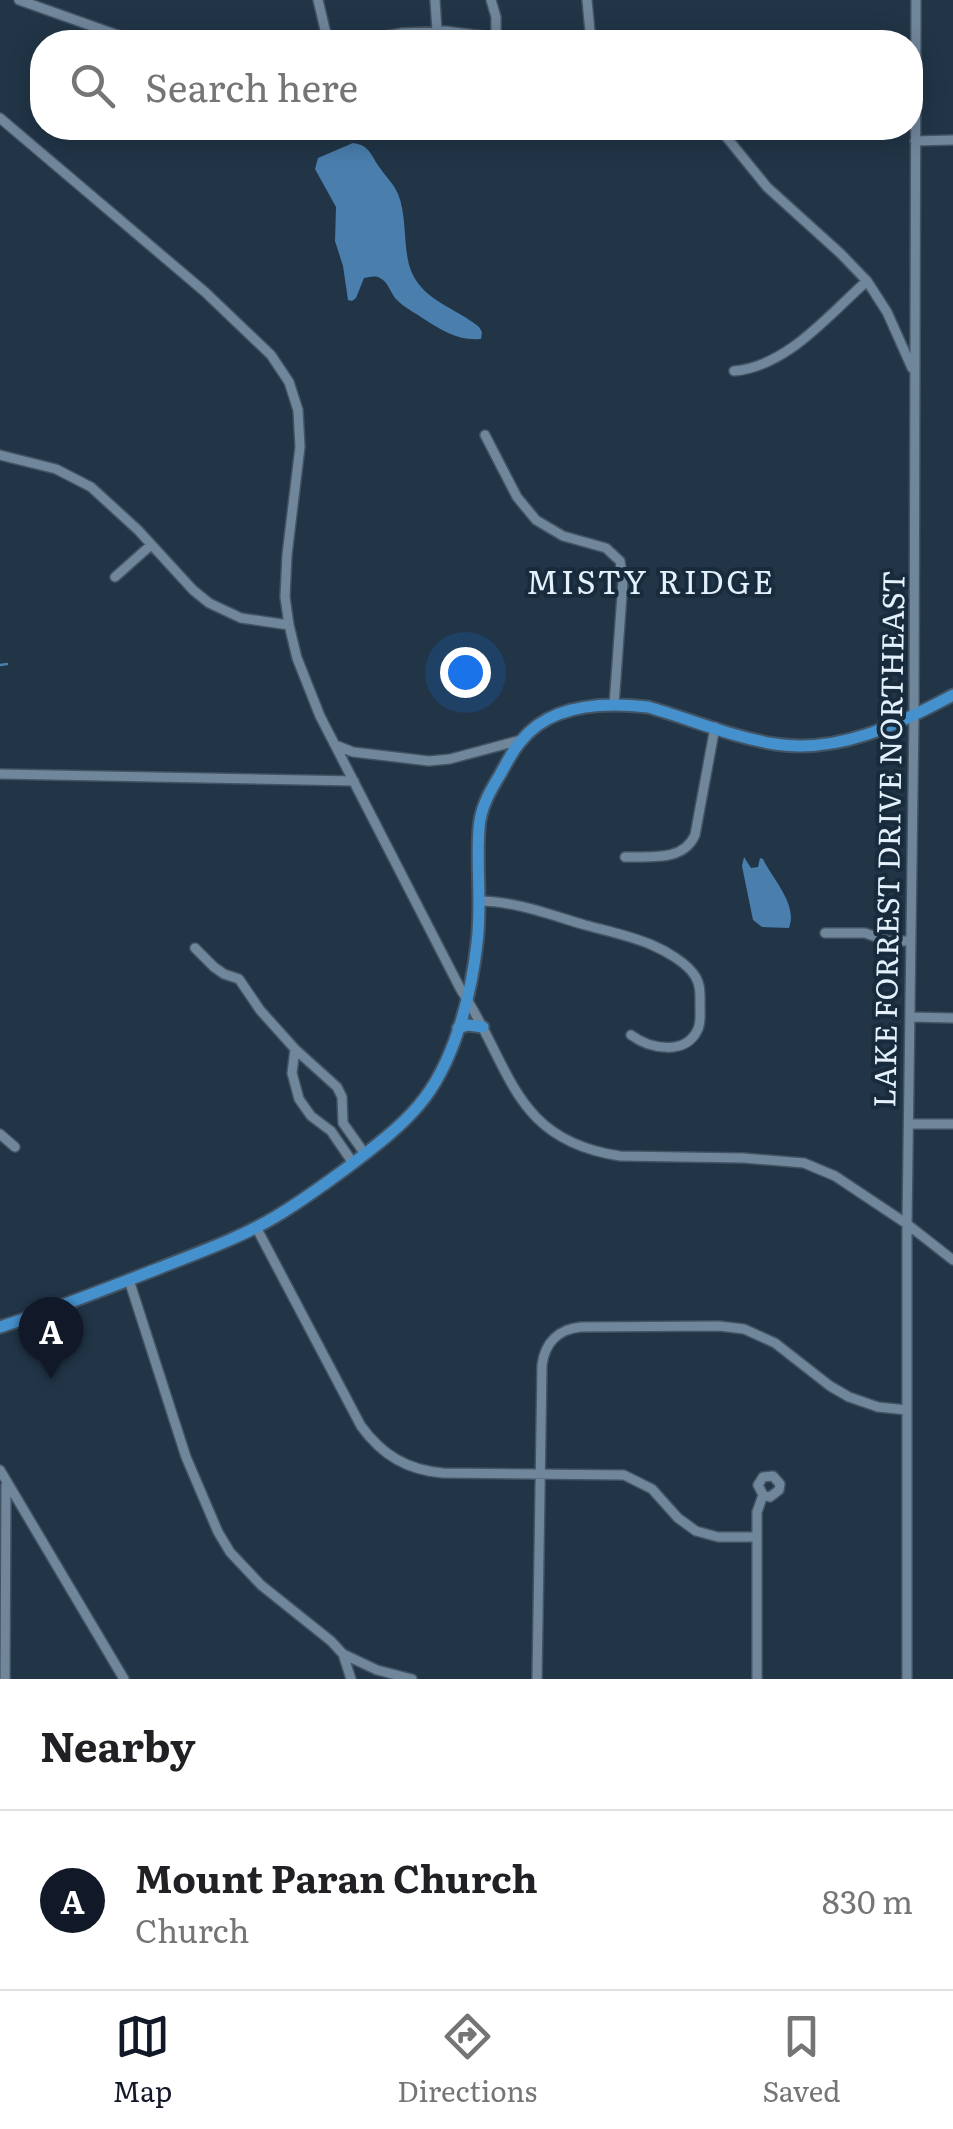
<!DOCTYPE html>
<html lang="en">
<head>
<meta charset="utf-8">
<style>
	:root { --surface:#fff; --page:#f2f2f2; --text:#202124; --muted:#757577; --line:#e0e0e0; --accent:#111827 }
	body { margin:0; font-family:Literata,serif; background:var(--page); color:var(--text) }
	.you { position:absolute; left:465px; top:672px; width:35px; height:35px; margin:-25px; border:8px solid #fff; border-radius:50%; background:#1a73e8; box-shadow:0 0 0 15px #1a73e833 }
	.badge { display:grid; place-items:center; width:65px; height:65px; border-radius:50%; background:var(--accent); color:#fff; font-size:32px; font-weight:700 }
	.pin { position:absolute; translate:-50% -82px; filter:drop-shadow(0 2px 5px #0008) }
	.pin::after { content:''; position:absolute; top:52px; width:35px; height:30px; background:inherit; clip-path:polygon(0 0,100% 0,50% 100%) }
	.list { margin:0; padding:0; list-style:none }
	h2 { display:flex; justify-content:space-between; align-items:center; height:130px; margin:0; padding:0 40px; font-size:42px }
	h2 small { font-size:32px; font-weight:400; color:var(--muted) }
	.list li { display:grid; grid-template-columns:65px 1fr auto; gap:30px; align-items:center; box-sizing:border-box; height:180px; padding:0 40px; border-top:2px solid var(--line) }
	.list b { display:block; font-size:38px; white-space:nowrap }
	.list p { margin:0; font-size:32px; white-space:nowrap; color:var(--muted) }
	.list em { font-size:32px; font-style:normal; color:var(--muted) }
	.icon { flex:none; width:55px; height:55px; fill:none; stroke:currentColor; stroke-width:2; stroke-linecap:round; stroke-linejoin:round }
	.map { position:relative; flex:none; width:953px; height:1679px; overflow:hidden }
	.search { position:absolute; background:var(--surface); box-shadow:0 5px 25px #0003; left:30px; right:30px; top:30px; height:110px; display:flex; align-items:center; gap:25px; box-sizing:border-box; padding:0 35px; border-radius:40px; color:var(--muted); font-size:38px }
	.sheet { height:310px; background:var(--surface) }
	nav { display:flex; justify-content:space-around; align-items:center; box-sizing:border-box; height:140px; border-top:2px solid var(--line); background:var(--surface); font-size:28px; color:var(--muted) }
	nav a { display:grid; justify-items:center; gap:5px }
	nav .on { color:var(--accent) }
	.map>svg:first-child { display:block }
</style>
</head>
<body>
<div class="map">
<svg width="953" height="1679" viewBox="0 0 953 1679">
	<rect width="100%" height="100%" fill="#213547"/>
	<path fill="#4a7ead" d="M353 143C370 145 371 156 380 168 386 177 394 184 398 194 408 218 402 251 412 273 425 302 457 308 479 327L482 332 481 339C457 341 441 330 421 317 412 311 402 306 395 298 390 291 388 282 380 278 374 275 371 277 364 278L356 298 352 301 348 300 343 266 335 241 336 207 315 169 318 158Z
		M744 857 751 868 758 867 760 858 763 859C773 880 798 904 789 928L762 927 753 920 742 866Z"/>
	<g fill="none" stroke-linecap="round" stroke-linejoin="round">
		<path stroke="#4a7ead" stroke-width="2.5" d="M0 665 7 664"/>
		<g stroke="#425363" stroke-width="12">
			<path id="minor" d="M19 0 137 42
				M318 0 328 42
				M435 0 437 31
				M491 0 496 17V37
				M587 0 591 42
				M353 42 402 33 445 31 530 42
				M0 118 205 292 271 355 289 382 298 410 300 447 287 555 285 597 289 625 297 658 320 716 461 990C512 1067 512 1140 620 1156L743 1158 804 1163 835 1176 907 1224 953 1260
				M719 128 767 187 840 253 867 281 887 312 912 368
				M915 141 953 140
				M734 371C788 366 828 315 867 281
				M485 435 517 497 536 520 563 536 606 548 620 561 623 581 614 705
				M0 455 56 469 91 487 138 530 193 590 209 603 241 618 289 625
				M115 577 151 545
				M338 746 353 752 429 761 450 759 521 740
				M0 774 354 781
				M625 857C650 856 683 862 695 835L715 727
				M479 901C515 901 551 915 585 925 607 931 631 936 652 945 666 951 687 963 695 976 701 985 700 996 700 1006 700 1014 701 1022 698 1029 686 1056 650 1049 631 1035
				M825 933H865L888 941H911
				M195 948 214 967 224 974 239 979 260 1010 295 1049 337 1087 342 1097 343 1123 365 1154
				M910 1017 953 1018
				M295 1049 292 1073 299 1099 311 1116 331 1131 353 1163
				M909 1124H953
				M0 1134 15 1147
				M256 1227 361 1426C382 1455 407 1470 443 1473L624 1475 652 1489 678 1518 696 1531 718 1537H757
				M129 1280 186 1457 218 1532 230 1552 261 1585 331 1641 343 1654 377 1670 412 1679
				M0 1470 124 1679
				M343 1654 351 1679
				M5 1679 6 1485
				M537 1679 542 1365C545 1342 559 1329 581 1327L719 1326 744 1329 775 1343 830 1386 849 1397 878 1407 907 1410
				M757 1679V1512L763 1495 758 1485 763 1477 773 1476 780 1484 779 1490 770 1497 763 1495
				M907 1679V1224L914 716 916 0"/>
		</g>
		<g stroke="#425363" stroke-width="15">
			<path id="major" d="M458 1028 468 1025 483 1027
				M0 1327C53 1310 105 1289 157 1269 197 1253 238 1239 275 1217 299 1203 322 1186 344 1170 370 1150 398 1130 419 1105 454 1064 471 996 477 943 482 905 476 867 479 829 480 808 490 791 501 773 507 762 513 750 521 741 550 704 605 702 648 707 690 719 732 737 775 744 839 754 899 724 953 695"/>
		</g>
		<use href="#minor" stroke="#70869b" stroke-width="9"/>
		<use href="#major" stroke="#4591ce" stroke-width="11"/>
	</g>
	<g text-anchor="middle" dominant-baseline="central" stroke-width="8" stroke-linejoin="round" paint-order="stroke">
		<g font-size="30" fill="#e4f1fc" stroke="#172b3c">
			<text transform="translate(887 839) rotate(-89)">LAKE FORREST DRIVE NORTHEAST</text>
		</g>
		<g font-size="32" letter-spacing="2.5" fill="#e4f1fc" stroke="#172b3c">
			<text x="651" y="580">MISTY RIDGE</text>
		</g>
	</g>
</svg>
<div class="you"></div>
<div class="pin badge" style="left:51px;top:1379px">A</div>
<div class="search"><svg class="icon" aria-label="search" viewBox="0 0 24 24"><circle cx="10" cy="10" r="6"/><path d="M15 15l6 6"/></svg>Search here</div>
</div>
<section class="sheet">
<h2>Nearby<small></small></h2>
<ul class="list">
<li><span class="badge">A</span><div><b>Mount Paran Church</b><p>Church</p></div><em>830 m</em></li>
</ul>
</section>
<nav>
<a class="on"><svg class="icon" aria-label="map" viewBox="0 0 24 24"><path d="M3 6l6-2 6 2 6-2v14l-6 2-6-2-6 2zM9 4v14M15 6v14"/></svg>Map</a>
<a><svg class="icon" aria-label="directions" viewBox="0 0 24 24"><path d="M12 3l9 9-9 9-9-9zM9 14v-3h6M13 9l2 2-2 2"/></svg>Directions</a>
<a><svg class="icon" aria-label="saved" viewBox="0 0 24 24"><path d="M7 4h10v16l-5-4-5 4z"/></svg>Saved</a>
</nav>
</body>
</html>
